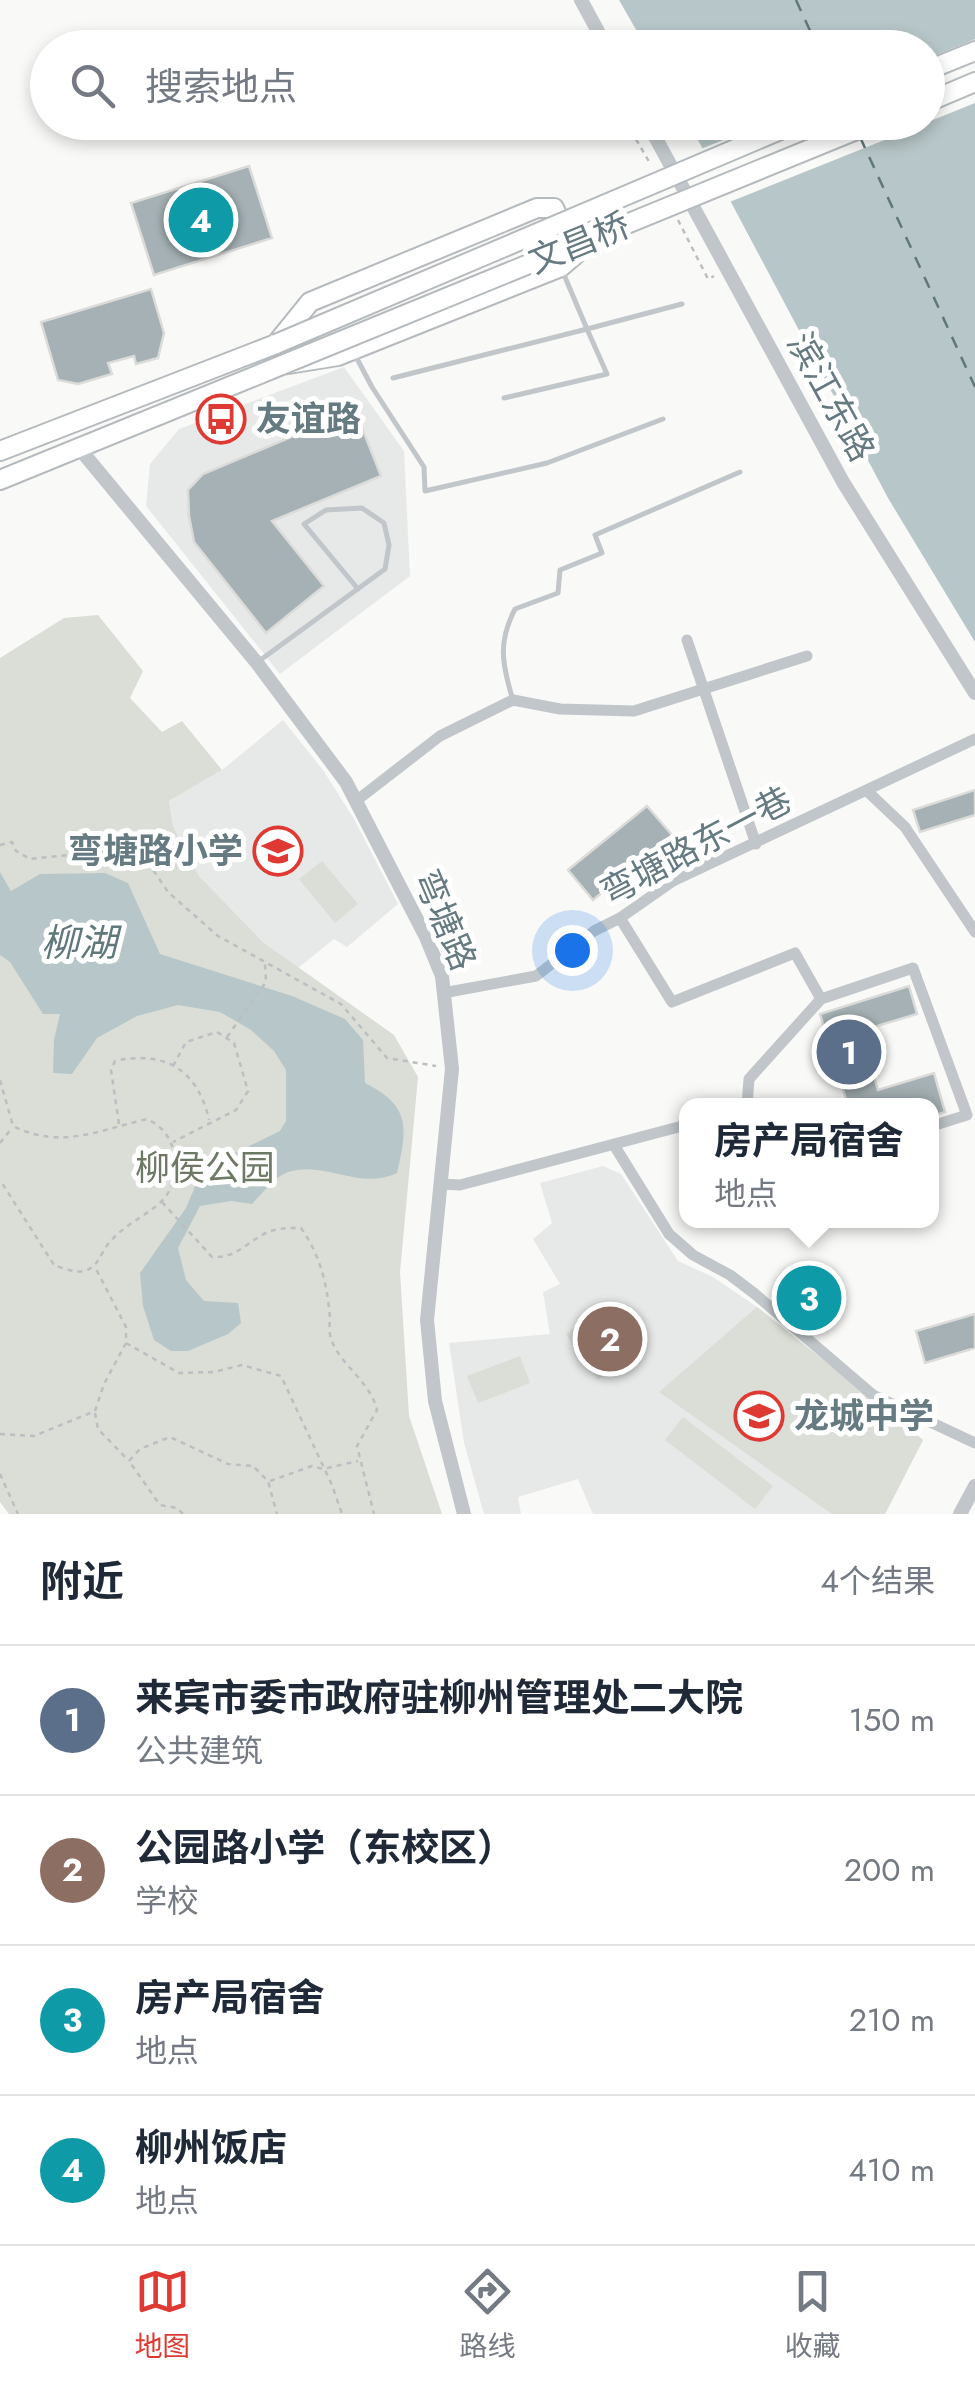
<!DOCTYPE html>
<html lang="zh">
<head>
<meta charset="utf-8">
<style>
	:root { --surface:#fff; --page:#f2f2f3; --text:#1f2937; --muted:#747a83; --line:#e0e1e3; --accent:#de3932 }
	body { margin:0; font-family:Jost,"Noto Sans SC",sans-serif; background:var(--page); color:var(--text) }
	.you { position:absolute; left:572px; top:950px; width:35px; height:35px; margin:-25px; border:8px solid #fff; border-radius:50%; background:#1a73e8; box-shadow:0 0 0 15px #1a73e833 }
	.badge { display:grid; place-items:center; width:65px; height:65px; border-radius:50%; background:var(--accent); color:#fff; font-size:32px; font-weight:700 }
	.pin { position:absolute; translate:-50% -50%; border:5px solid #fff; box-shadow:0 2px 10px #0006 }
	.popup { position:absolute; left:679px; top:1098px; width:260px; height:130px; box-sizing:border-box; display:grid; place-content:center; border-radius:20px; background:var(--surface); filter:drop-shadow(0 2px 8px #0005); font-size:32px; white-space:nowrap; color:var(--muted) }
	.popup b { font-size:38px; color:var(--text) }
	.popup::after { content:''; position:absolute; left:50%; top:100%; margin-left:-20px; border:20px solid transparent; border-top-color:var(--surface) }
	.list { margin:0; padding:0; list-style:none }
	h2 { display:flex; justify-content:space-between; align-items:center; height:130px; margin:0; padding:0 40px; font-size:42px }
	h2 small { font-size:32px; font-weight:400; color:var(--muted) }
	.list li { display:grid; grid-template-columns:65px 1fr auto; gap:30px; align-items:center; box-sizing:border-box; height:150px; padding:0 40px; border-top:2px solid var(--line) }
	.list b { display:block; font-size:38px; white-space:nowrap }
	.list p { margin:0; font-size:32px; white-space:nowrap; color:var(--muted) }
	.list em { font-size:32px; font-style:normal; color:var(--muted) }
	.icon { flex:none; width:55px; height:55px; fill:none; stroke:currentColor; stroke-width:2; stroke-linecap:round; stroke-linejoin:round }
	.map { position:relative; flex:none; width:975px; height:1514px; overflow:hidden }
	.search { position:absolute; background:var(--surface); box-shadow:0 5px 15px #0003; left:30px; right:30px; top:30px; height:110px; display:flex; align-items:center; gap:25px; box-sizing:border-box; padding:0 35px; border-radius:55px; color:var(--muted); font-size:38px }
	.sheet { height:730px; background:var(--surface) }
	nav { display:flex; justify-content:space-around; align-items:center; box-sizing:border-box; height:140px; border-top:2px solid var(--line); background:var(--surface); font-size:28px; color:var(--muted) }
	nav a { display:grid; justify-items:center; gap:5px }
	nav .on { color:var(--accent) }
	.map>svg:first-child { display:block }
</style>
</head>
<body>
<div class="map">
<svg width="975" height="1514" viewBox="0 0 975 1514">
	<rect width="100%" height="100%" fill="#f9f9f7"/>
	<path fill="#e7e9e8" d="M344 367 404 451 410 576 280 674 146 506 150 464 179 429Z
		M283 720 323 770 354 819 398 904 347 947 334 939 298 968 264 943 199 876 173 826 169 801 222 770Z
		M603 1166 621 1174 678 1261 713 1277 757 1307 923 1440 885 1514H593L578 1479 518 1497 521 1514H484L464 1443 449 1343 550 1334 543 1292 560 1284 533 1239 552 1223 540 1183Z"/>
	<path fill="#daded6" d="M98 615 143 671 130 698 162 732 182 721 222 770 169 801 173 826 199 876 264 943 394 1035 418 1077 400 1272 409 1416 442 1514H9L0 1502V658L64 618Z
		M322 861 358 904 335 923 299 879Z
		M757 1307 923 1440 885 1514H832L659 1392Z
		M591 1317 622 1364 598 1380 566 1334Z
		M520 1356 530 1383 478 1403 467 1376Z
		M683 1417 773 1486 755 1509 665 1440Z"/>
	<path fill="#b7c6c8" d="M619 0H975V642L888 498 689 123 928 122V48L646 47Z
		M0 872 11 891 40 874 105 873 128 883 160 954 292 996 345 1019 363 1040 365 1083C410 1106 408 1126 397 1173 358 1191 326 1160 288 1172 275 1176 262 1194 252 1204L231 1201 200 1206 178 1248 186 1280 204 1301 238 1303 241 1323 228 1334 188 1351H171L154 1340 143 1306 140 1273 186 1208 197 1182 211 1165 280 1131 286 1121V1070L274 1051 251 1030 220 1012 178 1005 137 1016 97 1038 72 1074 53 1073 54 1040 60 1014H43L10 962 0 955Z"/>
	<path fill="#f9f9f7" d="M975 39V103L928 122V58Z
		M767 123H927L727 203 698 150Z"/>
	<g fill="none" stroke-linecap="round" stroke-linejoin="round">
		<path stroke="#60787b" stroke-width="2.5" stroke-dasharray="12 10" stroke-linecap="butt" d="M796 0 818 48
			M860 137 975 387"/>
	</g>
	<path fill="#a5b1b4" stroke="#dbdbd9" stroke-width="2.5" d="M249 166 272 238 154 275 131 203Z
		M151 289 164 333 158 358 136 364 134 356 108 363 112 374 78 384 58 380 41 322Z
		M355 410 381 476 272 521 324 586 266 633 194 542 189 516 188 490 203 474Z
		M975 790V815L920 832 913 810Z
		M647 806 672 835 593 900 568 870Z
		M909 986 917 1014 860 1031 878 1090 934 1073 945 1112 932 1116V1106H848L820 1014Z
		M815 1277 824 1304 801 1312 794 1291 799 1282Z
		M975 1314V1348L925 1363 916 1331Z"/>
	<g fill="none" stroke-linecap="round" stroke-linejoin="round">
		<g stroke="#b4babd" stroke-width="22">
			<path id="primary" d="M928 70 975 51
				M928 102 975 82
				M0 451 276 344 310 302 537 208H554L575 255 561 267 338 356 282 365 0 480"/>
		</g>
		<path stroke="#bbbfc1" stroke-width="2.5" stroke-dasharray="5 5" stroke-linecap="butt" d="M626 122 651 165
			M678 220 708 279 714 276
			M0 845 12 842 16 851 30 859 116 850 145 858 168 892 218 936 341 1004 387 1058 436 1066
			M227 1037 266 982 265 964
			M173 1066 186 1042 217 1032 234 1043 248 1091 236 1110 173 1142
			M0 1080 13 1126C60 1150 100 1130 147 1119 162 1126 172 1138 174 1155 182 1210 136 1210 109 1243 100 1253 99 1267 84 1271 75 1273 63 1268 54 1265L0 1180
			M119 1124 111 1070 115 1061C165 1050 198 1070 209 1120
			M0 1143 12 1128
			M162 1202 212 1257C235 1258 243 1246 262 1235 274 1228 287 1228 301 1228 318 1252 326 1279 329 1308 331 1318 328 1329 331 1339 341 1366 370 1381 377 1410L357 1446 374 1514
			M126 1343 179 1373 214 1372 242 1365 281 1376 332 1485 342 1514
			M95 1413 98 1429 129 1461
			M0 1434 34 1436 95 1411 104 1384 126 1343V1327L95 1267
			M0 1474 18 1514
			M270 1481 312 1466 323 1469 358 1461
			M183 1514 177 1508 160 1505 129 1461 140 1449 170 1437 228 1464 253 1466 268 1481 277 1514"/>
		<path stroke="#c0c6c9" stroke-width="5" d="M354 353 372 387 424 467 425 491 547 463 663 419
			M393 378 587 329 562 270
			M504 398 607 374 587 329 682 304
			M259 661 385 569 389 545 384 523 362 508 326 510 304 524 358 589
			M512 697C502 663 498 642 515 609L558 593 560 570 602 553 595 535 740 472"/>
		<path stroke="#c0c6c9" stroke-width="11" d="M687 640 756 844
			M866 790 905 827 975 932
			M356 801 440 736 513 700 560 709 634 711 807 656
			M620 918 672 1002 795 953 821 999
			M443 993 536 976 594 931 620 918 673 881 975 739
			M747 1106 749 1079 821 999 913 968 967 1115 932 1126
			M614 1145 669 1234 693 1255 730 1275 755 1294 873 1395 975 1443
			M440 1184 460 1185 686 1125"/>
		<path stroke="#c0c6c9" stroke-width="14" d="M581 0 607 48
			M647 122 843 482 975 693
			M79 448 257 663 346 782 426 937 442 976 452 1069 427 1320 435 1401 464 1514
			M960 1514 975 1486"/>
		<use href="#primary" stroke="#fff" stroke-width="18"/>
		<g stroke="#b4babd" stroke-width="22" stroke-linecap="butt">
			<path id="primary-bridge" d="M276 344 799 122
				M282 365 876 122"/>
		</g>
		<use href="#primary-bridge" stroke="#fff" stroke-width="18"/>
	</g>
	<defs>
		<g id="bus-ring" transform="scale(2.5)"><circle r="9.5" fill="#fff" stroke="#de3932" stroke-width="1.5"/><path d="M-5-6H5V4H4V6H2V4H-2V6H-4V4H-5ZM-3.5-4V0h7V-4ZM-3.5 1.2v1.5H-2V1.2ZM2 1.2v1.5H3.5V1.2Z" fill="#de3932"/></g>
		<g id="school-ring" transform="scale(2.5)"><circle r="9.5" fill="#fff" stroke="#de3932" stroke-width="1.5"/><path d="M0-5L7-2L0 1L-7-2ZM-4 1L0 2.5L4 1V4Q0 6-4 4Z" fill="#de3932"/></g>
	</defs>
	<g fill-rule="evenodd">
		<use href="#bus-ring" x="221" y="419"/>
		<use href="#school-ring" x="278" y="851"/>
		<use href="#school-ring" x="759" y="1416"/>
	</g>
	<g text-anchor="middle" dominant-baseline="central" stroke-width="10" stroke-linejoin="round" paint-order="stroke">
		<g font-size="35" fill="#657a81" stroke="#fff">
			<text transform="translate(579 243) rotate(-22)">文昌桥</text>
			<text transform="translate(831 397) rotate(61)">滨江东路</text>
			<text transform="translate(696 846) rotate(-28)">弯塘路东一巷</text>
			<text transform="translate(445 920) rotate(67)">弯塘路</text>
		</g>
		<g font-size="35" font-weight="bold" fill="#657a81" stroke="#fff" text-anchor="start">
			<text x="256" y="419">友谊路</text>
			<text x="243" y="851" text-anchor="end">弯塘路小学</text>
			<text x="794" y="1416">龙城中学</text>
		</g>
		<g font-size="35" fill="#6c7964" stroke="#fff">
			<text x="205" y="1168">柳侯公园</text>
		</g>
		<g font-size="38" font-style="italic" fill="#60787b" stroke="#fff">
			<text x="79" y="942">柳湖</text>
		</g>
	</g>
</svg>
<div class="you"></div>
<div class="pin badge" style="left:849px;top:1052px;background:#5c6f8a">1</div>
<div class="pin badge" style="left:610px;top:1339px;background:#8d6e63">2</div>
<div class="pin badge" style="left:809px;top:1298px;background:#0f9aa8">3</div>
<div class="popup"><b>房产局宿舍</b>地点</div>
<div class="pin badge" style="left:201px;top:220px;background:#0f9aa8">4</div>
<div class="search"><svg class="icon" aria-label="search" viewBox="0 0 24 24"><circle cx="10" cy="10" r="6"/><path d="M15 15l6 6"/></svg>搜索地点</div>
</div>
<section class="sheet">
<h2>附近<small>4个结果</small></h2>
<ul class="list">
<li><span class="badge" style="background:#5c6f8a">1</span><div><b>来宾市委市政府驻柳州管理处二大院</b><p>公共建筑</p></div><em>150 m</em></li>
<li><span class="badge" style="background:#8d6e63">2</span><div><b>公园路小学（东校区）</b><p>学校</p></div><em>200 m</em></li>
<li><span class="badge" style="background:#0f9aa8">3</span><div><b>房产局宿舍</b><p>地点</p></div><em>210 m</em></li>
<li><span class="badge" style="background:#0f9aa8">4</span><div><b>柳州饭店</b><p>地点</p></div><em>410 m</em></li>
</ul>
</section>
<nav>
<a class="on"><svg class="icon" aria-label="map" viewBox="0 0 24 24"><path d="M3 6l6-2 6 2 6-2v14l-6 2-6-2-6 2zM9 4v14M15 6v14"/></svg>地图</a>
<a><svg class="icon" aria-label="directions" viewBox="0 0 24 24"><path d="M12 3l9 9-9 9-9-9zM9 14v-3h6M13 9l2 2-2 2"/></svg>路线</a>
<a><svg class="icon" aria-label="saved" viewBox="0 0 24 24"><path d="M7 4h10v16l-5-4-5 4z"/></svg>收藏</a>
</nav>
</body>
</html>
